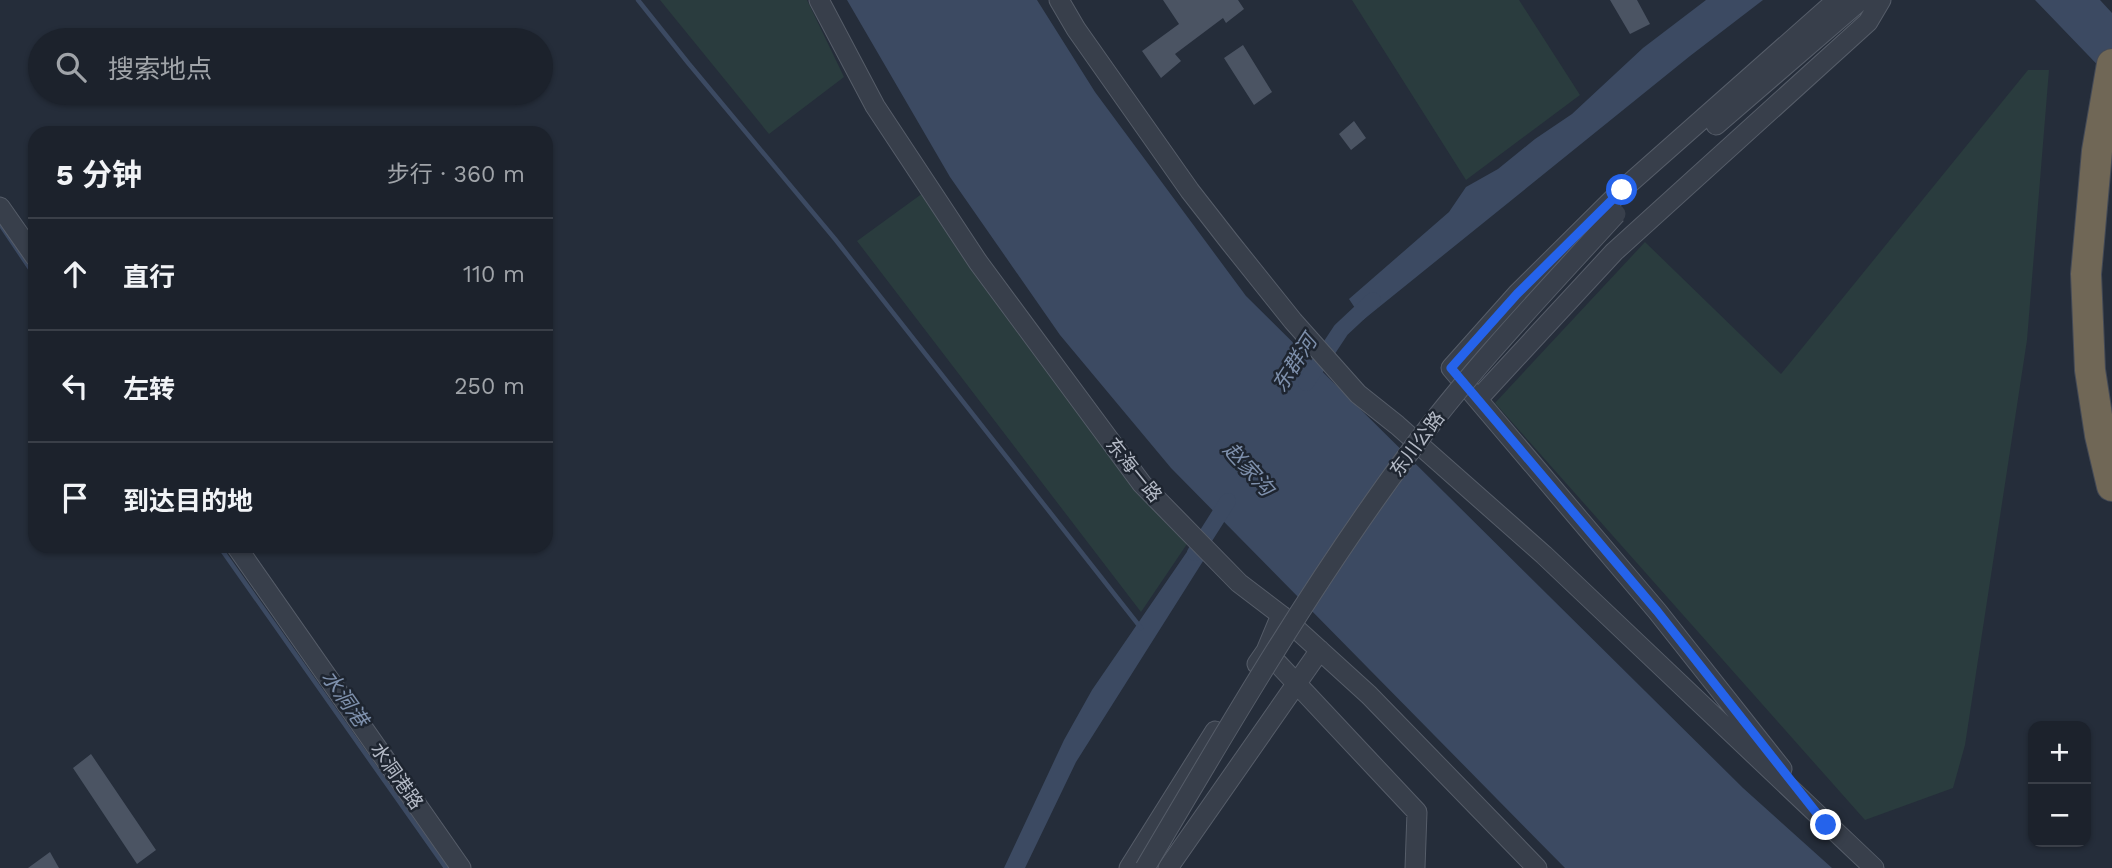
<!DOCTYPE html>
<html lang="zh">
<head>
<meta charset="utf-8">
<style>
	:root { --surface:#1c222c; --page:#252a34; --text:#f1f3f6; --muted:#a0a4a9; --line:#3a3f48 }
	body { margin:0; font-family:"Work Sans","Noto Sans SC",sans-serif; background:var(--page); color:var(--text) }
	.controls { position:absolute; right:21px; bottom:21px; display:grid; overflow:hidden; border-radius:14px; box-shadow:0 2px 5px #0004 }
	.controls button { width:63px; height:63px; display:grid; place-items:center; padding:0; border:0; border-bottom:2px solid var(--line); background:var(--surface); color:var(--text); font:35px sans-serif }
	.stop { position:absolute; width:21px; height:21px; margin:-16px; border:5px solid #2563eb; border-radius:50%; background:#fff }
	.stop.end { background:#2563eb; border-color:#fff; box-shadow:0 2px 7px #0008 }
	.list { margin:0; padding:0; list-style:none }
	h2 { display:flex; justify-content:space-between; align-items:center; height:91px; margin:0; padding:0 28px; font-size:30px }
	h2 small { font-size:23px; font-weight:400; color:var(--muted) }
	.list li { display:grid; grid-template-columns:46px 1fr auto; gap:21px; align-items:center; box-sizing:border-box; height:112px; padding:0 28px; border-top:2px solid var(--line) }
	.list b { display:block; font-size:26px; white-space:nowrap }
	.list em { font-size:23px; font-style:normal; color:var(--muted) }
	.icon { flex:none; width:38px; height:38px; fill:none; stroke:currentColor; stroke-width:2; stroke-linecap:round; stroke-linejoin:round }
	.map { position:relative; flex:none; width:2112px; height:868px; overflow:hidden }
	.search { position:absolute; background:var(--surface); box-shadow:0 2px 5px #0004; left:28px; top:28px; width:525px; height:77px; display:flex; align-items:center; gap:18px; box-sizing:border-box; padding:0 24px; border-radius:38px; color:var(--muted); font-size:26px }
	.panel { position:absolute; background:var(--surface); box-shadow:0 2px 5px #0004; left:28px; top:126px; width:525px; height:427px; border-radius:21px }
	.map>svg:first-child { display:block }
</style>
</head>
<body>
<div class="map">
<svg width="2112" height="868" viewBox="0 0 2112 868">
	<rect width="100%" height="100%" fill="#252d3a"/>
	<path fill="#2a3c3e" d="M660 0H807L844 77 769 134Z
		M1352 0H1519L1580 95 1466 180Z
		M2028 70H2049L2027 340 1965 745 1953 788 1865 820 1495 403 1645 242 1781 374Z
		M923 193 1187 544 1141 612 857 241Z"/>
	<path fill="#3c4a62" d="M847 0H1037L1095 92 1246 296 1743 788 1832 868H1565L1171 468 1060 335 950 177Z
		M1706 0H1763L1690 56 1363 320 1349 299 1449 212 1466 187 1498 169 1535 139 1572 114 1643 48Z
		M2035 0H2100L2112 13V80Z
		M1193 543 1205 558 1076 762 1025 868H1004L1064 740 1092 690Z"/>
	<g fill="none" stroke-linecap="round" stroke-linejoin="round">
		<path stroke="#3c4a62" stroke-width="4.5" d="M638 0 689 64 835 239 1141 628
			M0 224 35 276
			M219 546 446 868"/>
		<path stroke="#3c4a62" stroke-width="16" d="M1306 383 1341 330 1373 300
			M1195 553 1228 501"/>
	</g>
	<path fill="#4b5463" d="M1163 0H1238L1244 9 1226 23 1223 18 1175 54 1181 61 1161 78 1142 51 1179 24Z
		M1610 0H1637L1650 24 1630 34Z
		M1243 45 1272 92 1254 105 1224 58Z
		M1354 121 1366 138 1351 150 1339 134Z
		M91 754 156 850 137 864 73 768Z
		M50 852 59 868H28Z"/>
	<g fill="none" stroke-linecap="round" stroke-linejoin="round">
		<g stroke="#565d69" stroke-width="21">
			<path id="minor" d="M819 0 875 106 978 262 1142 484 1239 583 1281 615 1369 695 1537 868
				M1059 0 1076 29 1190 191 1229 241 1293 321 1358 394 1397 425 1544 555 1874 868
				M1716 125 1861 0
				M0 207 35 257
				M1478 399 1614 252 1868 22 1881 0
				M236 546 461 868
				M1266 651 1417 812 1415 868
				M1257 664 1266 651 1281 615
				M1782 769 1657 611 1451 368 1517 294 1622 190 1837 0
				M1129 868 1215 731
				M1168 868 1320 650"/>
		</g>
		<g stroke="#444a56" stroke-width="32">
			<path id="highway" d="M2112 64 2097 151 2086 274 2090 370 2100 435 2112 486"/>
		</g>
		<use href="#minor" stroke="#383f4b" stroke-width="19"/>
		<use href="#highway" stroke="#706756" stroke-width="30"/>
		<g stroke="#565d69" stroke-width="21" stroke-linecap="butt">
			<path id="minor-bridge" d="M1145 868C1228 727 1311 585 1409 453 1472 368 1545 292 1616 214"/>
		</g>
		<use href="#minor-bridge" stroke="#383f4b" stroke-width="19"/>
	</g>
	<g fill="none" stroke-linecap="round" stroke-linejoin="round">
		<path stroke="#2563eb" stroke-width="9" d="M1622 190 1517 294 1451 368 1657 611 1826 825"/>
	</g>
	<g text-anchor="middle" dominant-baseline="central" stroke-width="5" stroke-linejoin="round" paint-order="stroke">
		<g font-size="19" fill="#b4bac6" stroke="#1e2530">
			<text transform="translate(1417 444) rotate(-53)">东川公路</text>
			<text transform="translate(1134 470) rotate(51)">东海一路</text>
			<text transform="translate(397 776) rotate(55)">水洞港路</text>
		</g>
		<g font-size="21" font-style="italic" fill="#7e90ac" stroke="#1e2530">
			<text transform="translate(1294 363) rotate(-57)">东群河</text>
			<text transform="translate(1249 469) rotate(48)">赵家沟</text>
			<text transform="translate(345 698) rotate(55)">水洞港</text>
		</g>
	</g>
</svg>
<div class="controls">
<button>+</button>
<button>−</button>
</div>
<div class="stop" style="left:1622px;top:190px"></div>
<div class="stop end" style="left:1826px;top:825px"></div>
<div class="search"><svg class="icon" aria-label="search" viewBox="0 0 24 24"><circle cx="10" cy="10" r="6"/><path d="M15 15l6 6"/></svg>搜索地点</div>
<section class="panel">
<h2>5 分钟<small>步行 · 360 m</small></h2>
<ul class="list">
<li><svg class="icon" aria-label="ahead" viewBox="0 0 24 24"><path d="M12 20V5M6 11l6-6 6 6"/></svg><div><b>直行</b></div><em>110 m</em></li>
<li><svg class="icon" aria-label="left" viewBox="0 0 24 24"><path d="M17 20v-9H6M10 6l-5 5 5 5"/></svg><div><b>左转</b></div><em>250 m</em></li>
<li><svg class="icon" aria-label="arrive" viewBox="0 0 24 24"><path d="M6 21V4h12l-3 4 3 4H6"/></svg><div><b>到达目的地</b></div></li>
</ul>
</section>
</div>
</body>
</html>
